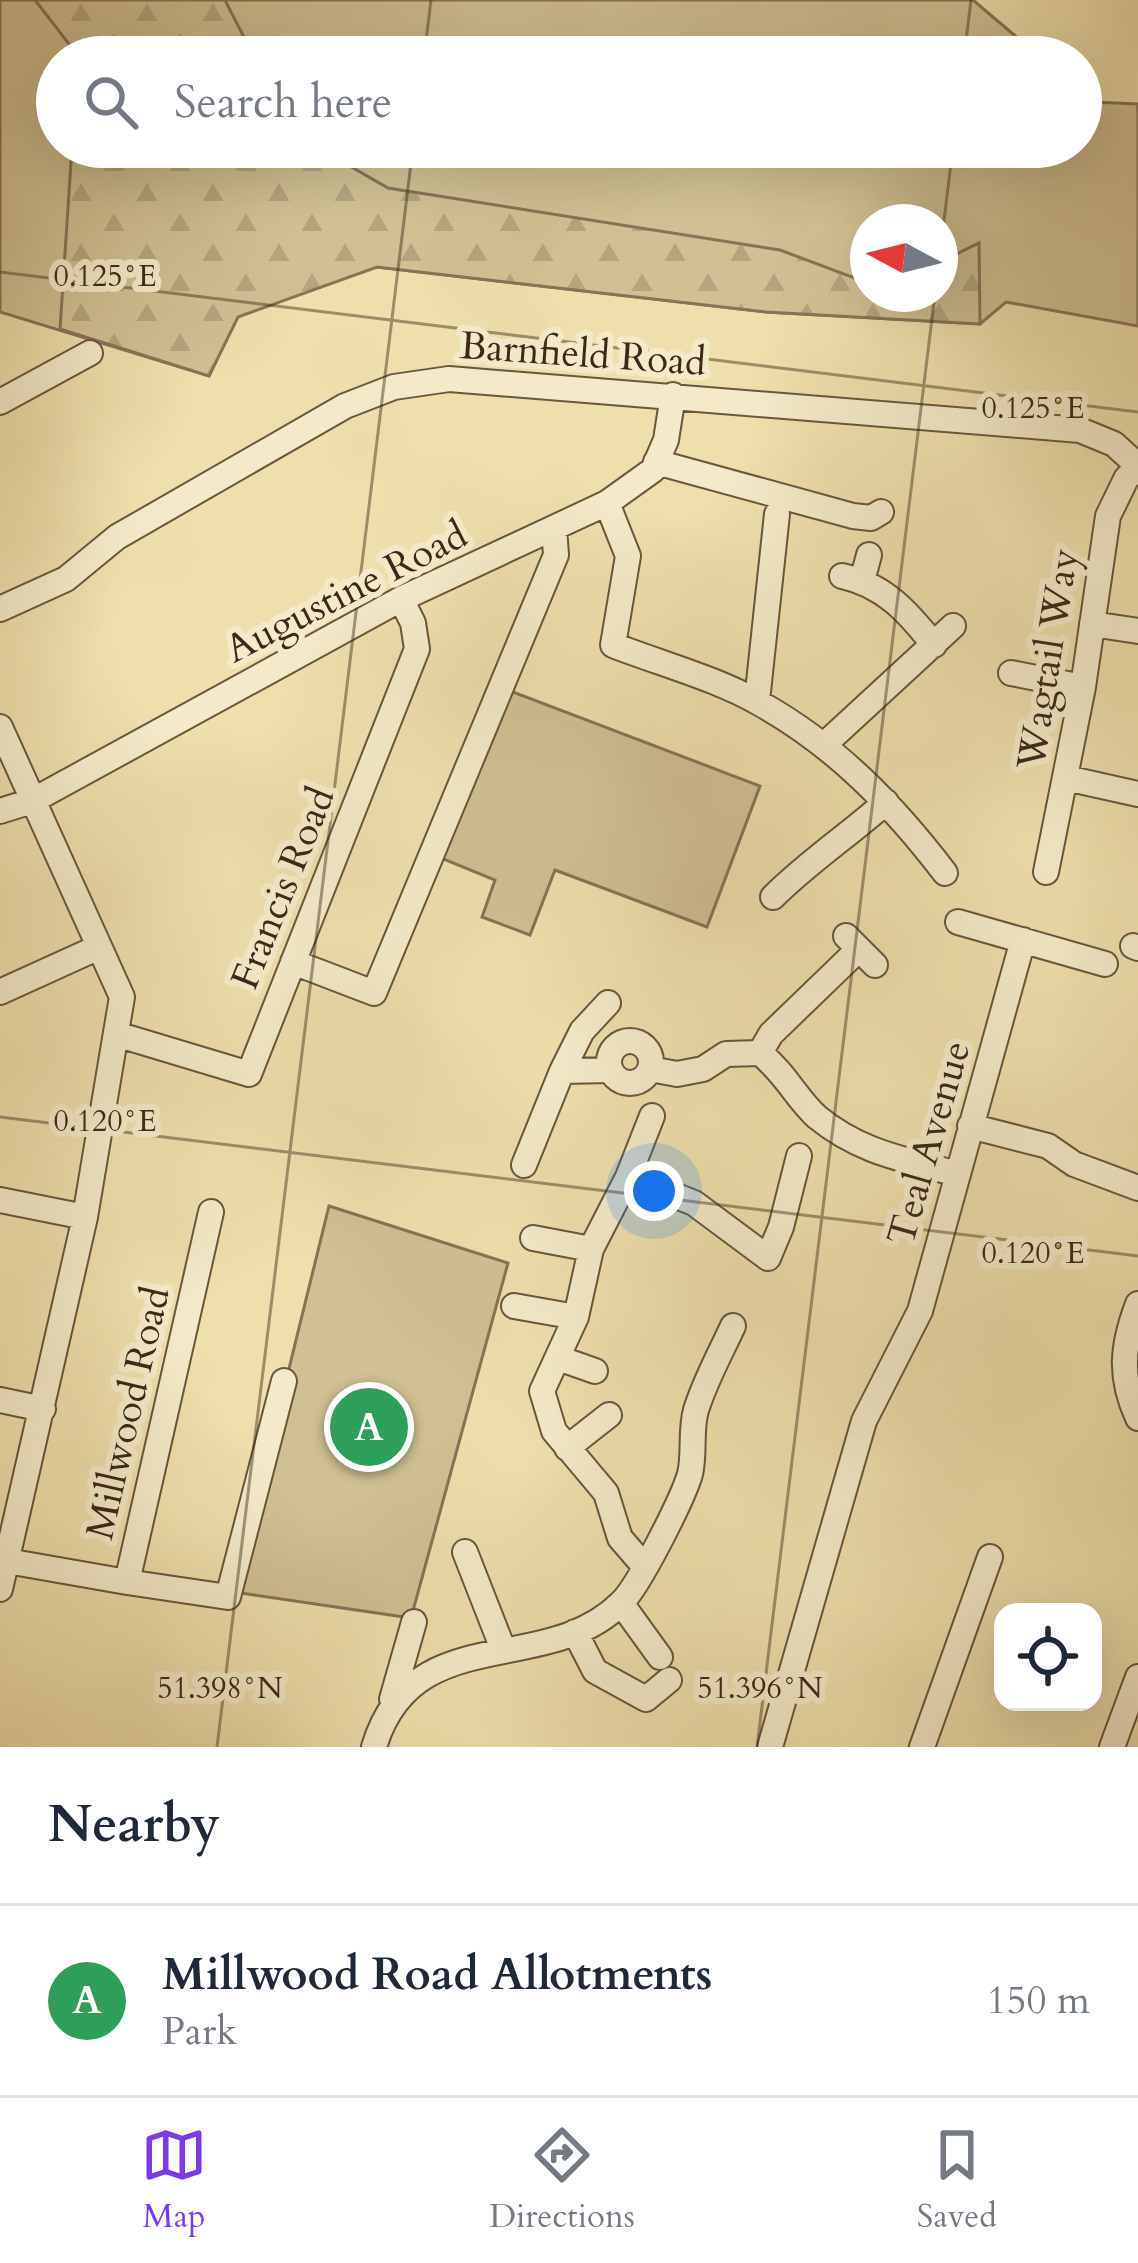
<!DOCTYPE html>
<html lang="en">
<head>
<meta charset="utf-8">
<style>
	:root { --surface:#fff; --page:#f2f2f3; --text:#1f2937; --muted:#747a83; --line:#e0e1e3; --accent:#7c3aed }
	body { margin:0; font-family:Cardo,serif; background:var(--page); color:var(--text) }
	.controls { position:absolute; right:36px; bottom:36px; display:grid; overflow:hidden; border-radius:24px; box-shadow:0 12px 48px #0002 }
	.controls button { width:108px; height:108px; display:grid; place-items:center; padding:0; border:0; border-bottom:3px solid var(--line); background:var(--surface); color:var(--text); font:60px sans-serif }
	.compass { position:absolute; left:850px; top:204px; width:108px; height:108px; border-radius:50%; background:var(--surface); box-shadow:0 12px 48px #0002; rotate:277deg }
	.you { position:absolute; left:654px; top:1191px; width:42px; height:42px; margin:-30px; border:9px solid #fff; border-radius:50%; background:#1a73e8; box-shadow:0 0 0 18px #1a73e833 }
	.badge { display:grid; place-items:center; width:78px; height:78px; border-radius:50%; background:var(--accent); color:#fff; font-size:39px; font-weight:700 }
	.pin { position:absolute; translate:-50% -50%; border:6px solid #fff; box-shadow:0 3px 12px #0006 }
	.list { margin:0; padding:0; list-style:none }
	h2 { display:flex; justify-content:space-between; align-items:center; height:156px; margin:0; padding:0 48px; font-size:51px }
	h2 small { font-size:39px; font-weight:400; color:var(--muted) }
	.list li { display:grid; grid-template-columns:78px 1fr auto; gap:36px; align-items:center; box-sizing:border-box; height:192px; padding:0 48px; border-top:3px solid var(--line) }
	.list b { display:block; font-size:45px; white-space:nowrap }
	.list p { margin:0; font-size:39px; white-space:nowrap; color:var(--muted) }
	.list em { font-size:39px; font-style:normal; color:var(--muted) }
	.icon { flex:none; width:66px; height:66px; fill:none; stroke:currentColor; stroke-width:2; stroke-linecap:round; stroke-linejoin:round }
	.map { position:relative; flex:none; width:1138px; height:1747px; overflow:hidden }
	.search { position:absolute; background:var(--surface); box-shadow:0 12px 48px #0002; left:36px; right:36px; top:36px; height:132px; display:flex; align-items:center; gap:30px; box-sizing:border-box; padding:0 42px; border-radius:66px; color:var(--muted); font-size:45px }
	.sheet { height:348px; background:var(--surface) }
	nav { display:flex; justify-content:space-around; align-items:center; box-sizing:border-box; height:168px; border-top:3px solid var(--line); background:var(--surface); font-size:33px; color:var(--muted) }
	nav a { display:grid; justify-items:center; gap:6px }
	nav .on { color:var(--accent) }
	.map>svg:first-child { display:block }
</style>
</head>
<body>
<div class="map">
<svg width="1138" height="1747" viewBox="0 0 1138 1747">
	<defs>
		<pattern id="forest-firs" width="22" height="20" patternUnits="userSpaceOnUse" patternTransform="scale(3)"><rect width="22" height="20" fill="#d0c093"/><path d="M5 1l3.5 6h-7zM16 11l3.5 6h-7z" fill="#b4a57e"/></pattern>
	</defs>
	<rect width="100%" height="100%" fill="#eedfac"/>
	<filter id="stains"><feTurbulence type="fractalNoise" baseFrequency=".00167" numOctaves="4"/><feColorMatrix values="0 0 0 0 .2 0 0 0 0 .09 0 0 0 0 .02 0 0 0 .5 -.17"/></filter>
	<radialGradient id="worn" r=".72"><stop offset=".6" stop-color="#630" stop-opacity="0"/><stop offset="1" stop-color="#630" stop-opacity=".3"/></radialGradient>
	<path fill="#d0c093" stroke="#867456" stroke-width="3" fill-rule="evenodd" d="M0 0H973L1040 57H57V147H1081V92L1093 102 1138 104V326L1006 302 980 324 766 312 377 267 274 240 209 376 0 312ZM868 222H940V294H868Z
		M505 689 760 786 707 927 555 870 530 935 482 917 495 880 436 856Z
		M329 1206 508 1263 411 1618 234 1592Z"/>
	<path fill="url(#forest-firs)" stroke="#867456" stroke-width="3" d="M35 0H225L254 57H79Z
		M72 147H317L388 188 780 250 868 283V294H940V262L979 243 980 324 766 312 377 267 238 317 209 376 60 329Z"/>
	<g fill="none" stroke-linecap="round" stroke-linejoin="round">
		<g stroke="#68563d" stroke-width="28">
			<path id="minor" d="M0 402 90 353
				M656 462 853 516 871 518 881 512
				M607 503 628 556 613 645C661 664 716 678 761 704 836 746 893 805 945 873
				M842 576C884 585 908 612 934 645
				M862 581 869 555
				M0 609 66 579 117 537 345 406 394 387 449 379 1080 430 1114 444 1138 466 1126 479 1108 516 1083 687 1046 872
				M1092 624 1138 631
				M1011 673 1083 687
				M757 701 777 514
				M0 727 122 997 85 1217 0 1589
				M825 744 953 626
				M1066 778 1138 794
				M0 811 32 801 401 599 607 503 653 470 666 440 673 395
				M773 897C808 862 849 835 886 802
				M958 922 1105 964
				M846 936 875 965
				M1133 946 1138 948
				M293 962 374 993 556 555 554 528
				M0 992 99 947
				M116 1034 249 1074 417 649 413 623 401 599
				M609 1062a21 21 0 1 1 42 0a21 21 0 1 1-42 0Z
				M760 1053 771 1034 859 949
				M650 1069 677 1074 703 1069 726 1054 760 1053C785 1073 797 1099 817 1117 861 1153 904 1159 957 1174
				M562 1071 582 1031 608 1003
				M970 1126 1048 1146 1074 1164 1138 1188
				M524 1165 562 1071 610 1070
				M628 1177 694 1203 768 1258 781 1227 799 1156
				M0 1200 85 1217
				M533 1238 591 1249
				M1138 1304C1122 1346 1119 1377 1138 1418
				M514 1306 576 1317
				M558 1358 595 1371
				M0 1400 43 1409
				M567 1448 609 1415
				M465 1552 503 1649
				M7 1561 127 1582 211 1212
				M645 1567 620 1538 606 1493 554 1431 542 1391 576 1317 591 1249 628 1177 652 1116
				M127 1582 228 1597 284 1381
				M621 1603 660 1657
				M575 1632 595 1671 646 1699 669 1680
				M392 1699 414 1622
				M374 1747C412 1619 546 1678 621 1603 639 1586 683 1498 690 1474 695 1453 690 1431 696 1410 705 1381 720 1354 733 1326
				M770 1747 864 1421 920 1311 1023 940
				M922 1747 990 1557
				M1112 1747 1138 1677"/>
		</g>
		<use href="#minor" stroke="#f4eac9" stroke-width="24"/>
	</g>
	<path fill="none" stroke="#3b2818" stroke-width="3" stroke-opacity="0.45" d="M424 57 431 0M964 57 971 0M940 253 953 147M0 272 1138 412M0 1117 1138 1256M217 1747 413 147M757 1747 935 294"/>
	<g text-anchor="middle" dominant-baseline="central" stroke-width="12" stroke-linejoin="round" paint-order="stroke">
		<g font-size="39" fill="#3b2818" stroke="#f4eac9">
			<text transform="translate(583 354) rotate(4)">Barnfield Road</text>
			<text transform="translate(346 592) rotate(-27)">Augustine Road</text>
			<text transform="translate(1048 659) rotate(-81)">Wagtail Way</text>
			<text transform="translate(283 888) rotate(-68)">Francis Road</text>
			<text transform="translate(929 1143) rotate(-74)">Teal Avenue</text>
			<text transform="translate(128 1413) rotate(-77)">Millwood Road</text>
		</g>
	</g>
	<g font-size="30" text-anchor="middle" fill="#3b2818" stroke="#f4eac9" stroke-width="12" stroke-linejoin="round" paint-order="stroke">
		<text x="105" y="286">0.125°E</text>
		<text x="1033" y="418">0.125°E</text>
		<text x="105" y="1131">0.120°E</text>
		<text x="1033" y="1263">0.120°E</text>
		<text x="220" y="1698">51.398°N</text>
		<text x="760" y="1698">51.396°N</text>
	</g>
	<rect width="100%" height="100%" filter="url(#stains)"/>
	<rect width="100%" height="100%" fill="url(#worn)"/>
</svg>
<div class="controls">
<button><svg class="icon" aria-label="locate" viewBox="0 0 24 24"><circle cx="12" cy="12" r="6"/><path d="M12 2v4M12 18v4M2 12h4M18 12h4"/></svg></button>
</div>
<svg class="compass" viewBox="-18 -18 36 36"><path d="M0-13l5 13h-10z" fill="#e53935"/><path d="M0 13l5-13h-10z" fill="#747a83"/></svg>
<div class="you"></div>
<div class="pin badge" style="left:369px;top:1427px;background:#2e9e5b">A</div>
<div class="search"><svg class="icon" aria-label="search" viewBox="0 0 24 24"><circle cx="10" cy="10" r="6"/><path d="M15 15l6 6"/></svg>Search here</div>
</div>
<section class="sheet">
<h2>Nearby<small></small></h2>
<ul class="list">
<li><span class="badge" style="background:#2e9e5b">A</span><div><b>Millwood Road Allotments</b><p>Park</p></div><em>150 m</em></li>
</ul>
</section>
<nav>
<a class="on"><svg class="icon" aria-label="map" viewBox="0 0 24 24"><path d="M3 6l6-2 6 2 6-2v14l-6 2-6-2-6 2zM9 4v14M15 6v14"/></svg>Map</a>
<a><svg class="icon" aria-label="directions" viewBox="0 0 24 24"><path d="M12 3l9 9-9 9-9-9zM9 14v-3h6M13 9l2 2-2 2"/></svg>Directions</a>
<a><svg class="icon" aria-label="saved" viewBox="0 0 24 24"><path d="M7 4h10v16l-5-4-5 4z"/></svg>Saved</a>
</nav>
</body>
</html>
